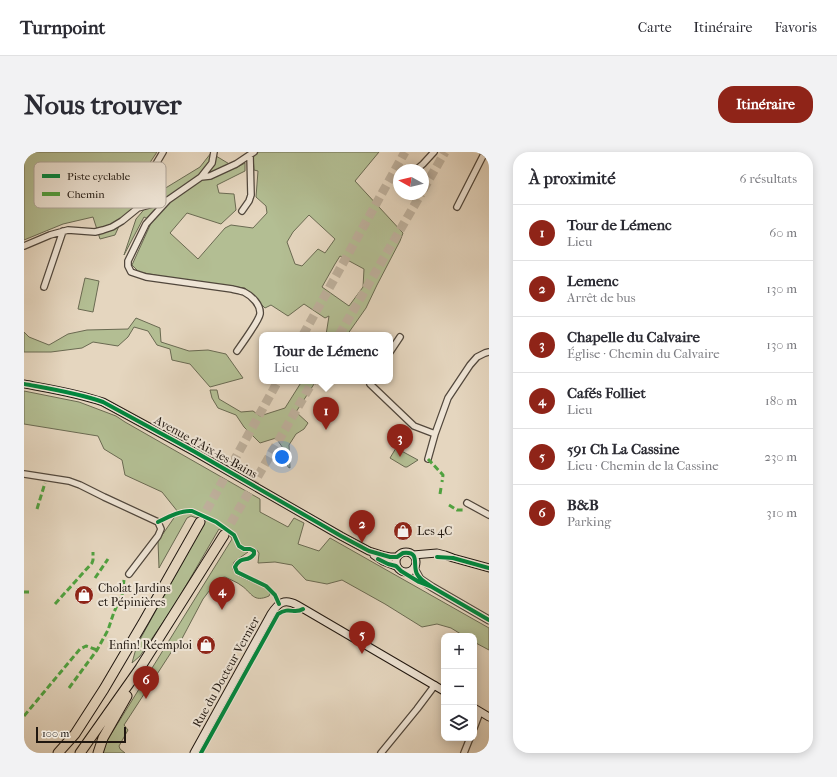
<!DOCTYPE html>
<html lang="fr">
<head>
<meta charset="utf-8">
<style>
	:root { --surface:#fff; --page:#f2f2f3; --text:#2b2b33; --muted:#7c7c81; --line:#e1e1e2; --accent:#8f2418 }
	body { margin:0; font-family:"IM FELL French Canon",serif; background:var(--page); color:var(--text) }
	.controls { position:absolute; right:12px; bottom:12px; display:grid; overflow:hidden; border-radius:8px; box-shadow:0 2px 10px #0003 }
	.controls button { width:36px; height:36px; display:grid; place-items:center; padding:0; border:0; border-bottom:1px solid var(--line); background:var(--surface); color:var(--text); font:20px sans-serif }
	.compass { position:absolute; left:369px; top:12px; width:36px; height:36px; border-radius:50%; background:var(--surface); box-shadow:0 2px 10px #0003; rotate:278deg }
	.scale { position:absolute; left:12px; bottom:10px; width:90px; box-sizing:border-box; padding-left:4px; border:2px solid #201710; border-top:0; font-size:11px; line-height:14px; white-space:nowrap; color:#201710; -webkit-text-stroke:3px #eee4d5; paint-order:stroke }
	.you { position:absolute; left:258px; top:305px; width:14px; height:14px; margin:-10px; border:3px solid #fff; border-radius:50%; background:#1a73e8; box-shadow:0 0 0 6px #1a73e833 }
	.badge { display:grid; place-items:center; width:26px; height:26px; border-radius:50%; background:var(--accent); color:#fff; font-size:13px; font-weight:700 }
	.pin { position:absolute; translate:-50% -33px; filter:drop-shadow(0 1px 2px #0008) }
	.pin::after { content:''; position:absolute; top:21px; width:14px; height:12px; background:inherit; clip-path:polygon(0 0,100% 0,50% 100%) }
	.popup { position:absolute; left:235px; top:180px; width:134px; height:52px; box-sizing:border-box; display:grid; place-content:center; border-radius:8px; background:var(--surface); filter:drop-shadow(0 1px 3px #0005); font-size:13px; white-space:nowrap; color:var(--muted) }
	.popup b { font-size:15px; color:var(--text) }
	.popup::after { content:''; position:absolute; left:50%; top:100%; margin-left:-8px; border:8px solid transparent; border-top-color:var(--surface) }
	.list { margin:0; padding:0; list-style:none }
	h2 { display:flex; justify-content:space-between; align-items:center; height:52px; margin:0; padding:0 16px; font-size:17px }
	h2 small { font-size:13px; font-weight:400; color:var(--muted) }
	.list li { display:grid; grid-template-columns:26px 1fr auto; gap:12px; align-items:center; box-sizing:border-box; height:56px; padding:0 16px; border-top:1px solid var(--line) }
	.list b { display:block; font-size:15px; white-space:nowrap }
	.list p { margin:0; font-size:13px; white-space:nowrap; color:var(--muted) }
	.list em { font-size:13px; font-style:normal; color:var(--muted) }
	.icon { flex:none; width:22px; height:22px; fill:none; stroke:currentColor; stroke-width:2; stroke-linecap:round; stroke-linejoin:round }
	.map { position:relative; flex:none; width:465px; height:601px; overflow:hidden; border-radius:16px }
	header { display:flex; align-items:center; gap:24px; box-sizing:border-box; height:56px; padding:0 20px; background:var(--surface); border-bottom:1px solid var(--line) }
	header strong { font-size:19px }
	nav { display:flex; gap:22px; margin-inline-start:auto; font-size:14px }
	.intro { display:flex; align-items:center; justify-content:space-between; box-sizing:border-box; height:96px; padding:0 24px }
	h1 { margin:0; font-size:28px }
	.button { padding:10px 18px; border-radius:16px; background:var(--accent); color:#fff; font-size:14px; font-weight:700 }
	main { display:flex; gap:24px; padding:0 24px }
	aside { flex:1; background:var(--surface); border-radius:16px; box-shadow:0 2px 10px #0003 }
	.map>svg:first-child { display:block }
</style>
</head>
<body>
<header>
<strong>Turnpoint</strong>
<nav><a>Carte</a><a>Itinéraire</a><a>Favoris</a></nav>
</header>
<div class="intro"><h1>Nous trouver</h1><a class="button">Itinéraire</a></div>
<main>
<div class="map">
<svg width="465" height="601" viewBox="0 0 465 601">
	<rect width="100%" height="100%" fill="#e5d6bf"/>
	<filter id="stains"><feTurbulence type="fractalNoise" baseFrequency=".005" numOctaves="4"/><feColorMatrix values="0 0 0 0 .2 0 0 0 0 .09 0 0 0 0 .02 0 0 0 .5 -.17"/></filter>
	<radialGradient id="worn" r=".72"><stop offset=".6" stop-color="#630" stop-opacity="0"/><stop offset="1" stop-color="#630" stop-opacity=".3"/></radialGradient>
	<path fill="#b3be93" stroke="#6a6a52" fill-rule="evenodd" d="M0 0H133L125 12 126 31 115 49 96 72 91 83 76 87 69 65 39 72 0 88Z
		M234 0H355L331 29 379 81 376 89 353 133 342 156 323 183H302L305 164 301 166 280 152 264 164 247 153 241 156 221 136 162 129 115 120 108 113 128 69 120 65 100 103 112 67 135 40 176 15 187 1 212 16 221 11V19L193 33 195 41 210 42 212 58 197 72 163 61 146 81 174 107 201 76 207 73 229 76 243 61 242 54 232 45 234 19 230 18 229 4ZM285 63 311 87 301 101 294 97 278 114 271 112 263 90 269 80ZM316 104 340 117 339 135 325 154 298 135 311 112Z
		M61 126 75 129 69 160 54 157Z
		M112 166 136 176 137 190 165 199 184 198 202 202 219 226 186 235 166 212 148 208 146 197 133 193 124 179 110 175 104 185 94 194 69 190 58 196 27 200H0V180L5 185 25 193 44 182 63 178 104 177Z
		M278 229H292L272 260 284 271 280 277 272 282 265 293 266 316 264 315 261 299 252 286 236 291 220 275 212 263 194 256 188 246 186 238H193L195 247 217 260 229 259 236 264 261 256Z
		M0 239 55 250 92 264 101 270 236 347V360L264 375 270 366 280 371 274 392 295 399 306 386 465 476V498L450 490V484H440L427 476 413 472 398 475 361 452 318 428 303 432 282 428 268 413 251 410 234 411 235 401 232 397 221 395 212 390 224 400 210 410C209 413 208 417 210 419 213 426 235 431 242 437 243 438 244 440 246 442L245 444C229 451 228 441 218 434 213 430 207 428 201 425L195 426 179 447 153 496 150 500 148 499 100 573 104 578 95 594 96 597 101 601H79L81 592 208 387 207 385 195 377 150 454 116 504 108 511 113 493 181 369 167 364 163 366 135 416 134 389 154 360 138 340 101 323 98 308 80 297 74 284 0 272Z
		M372 296 394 308 383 315H381L366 306Z"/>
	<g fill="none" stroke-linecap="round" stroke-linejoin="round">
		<path stroke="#beb09c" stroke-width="9" stroke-dasharray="9 4.5" stroke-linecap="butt" d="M399 38 421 0
			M279 183 381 0
			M315 183 397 42
			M176 370 254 229
			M200 383 289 229"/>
		<g stroke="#51473c" stroke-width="8">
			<path id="minor" d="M392 18 399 12 410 0
				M177 25 188 11 190 0
				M144 48 122 72 104 109V114L107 120 122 125 208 137C212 138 217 139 220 140 228 144 237 153 236 162 235 168 218 192 213 199
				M433 55 461 0
				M114 56 128 34 129 30V17L139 0
				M218 59 225 49 227 43 226 3
				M0 94 26 83 44 78 71 80 79 78 88 75 98 69 114 56 144 48 177 25 186 24 212 12 230 0
				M20 135 39 79
				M366 200 376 185
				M348 229 346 232 390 274 411 282 424 246 446 213 453 205 461 201 465 200
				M404 307 411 282
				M0 322 45 329 56 333 80 345 134 370 137 377 134 384 105 422
				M443 351 465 363
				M450 576 456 560
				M357 601 393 557 411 533
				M440 601 446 586"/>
		</g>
		<g stroke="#51473c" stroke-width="9">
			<path id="tertiary" d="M391 415V418L396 427 408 435 465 468"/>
		</g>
		<g stroke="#201710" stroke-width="9">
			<path id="secondary" d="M0 232C27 237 53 241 79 250L171 300 317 384 345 399 361 404 366 405H373
				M372 410a10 10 0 1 1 20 0a10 10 0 1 1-20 0Z
				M350 403 359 409 372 414
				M389 403 413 401 421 403 429 406 465 416
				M450 556 465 565
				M170 601 247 462C254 451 260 446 273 453L420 539"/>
		</g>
		<g stroke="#201710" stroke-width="11">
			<path id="trunk" d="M34 601 51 582 80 537 120 469 176 370
				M56 601 116 516 200 383
				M74 601 79 586 103 544"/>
		</g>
		<use href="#minor" stroke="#eee4d5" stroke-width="5.5"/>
		<use href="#tertiary" stroke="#eee4d5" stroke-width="7"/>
		<use href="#secondary" stroke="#eee4d5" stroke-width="7"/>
		<use href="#trunk" stroke="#e5d6bf" stroke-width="9"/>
		<path stroke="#50a13f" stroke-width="3" stroke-dasharray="6 3" stroke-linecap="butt" d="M404 307 419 323 418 330
			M416 342 417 336
			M425 353 433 358H439
			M13 357 21 331
			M71 426 84 407
			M0 440H5
			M31 452 68 411 69 408V400
			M45 536 73 498 84 478 90 460 98 443 100 428
			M0 564 56 497 62 494 73 498"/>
		<g stroke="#eee4d5" stroke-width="6">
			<path id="cycleway" d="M0 232C27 237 53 241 79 250L171 300 317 384 345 399 366 405H373L379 401C397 399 388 413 393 422 396 428 402 431 408 435
				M134 370C144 365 157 358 168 359L192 370 210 383 215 394 220 397H226L230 399V402C223 412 218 402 211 415L213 420 242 434 251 443 255 452
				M413 405 429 406 465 416
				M354 407 364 412 372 414 377 419 395 430 408 435 465 468
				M177 601 254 462C266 454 270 463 279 457"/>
		</g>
		<use href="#cycleway" stroke="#00873e" stroke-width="4"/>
	</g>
	<defs>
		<g id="shop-disc" transform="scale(1)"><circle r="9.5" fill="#8f2418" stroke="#eee4d5"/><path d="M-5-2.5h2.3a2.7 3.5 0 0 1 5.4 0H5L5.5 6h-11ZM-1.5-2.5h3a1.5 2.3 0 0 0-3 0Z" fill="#fff"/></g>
	</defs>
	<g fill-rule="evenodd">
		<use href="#shop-disc" x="379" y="379"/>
		<use href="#shop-disc" x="60" y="443"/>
		<use href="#shop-disc" x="182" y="493"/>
	</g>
	<g text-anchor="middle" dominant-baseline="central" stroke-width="4" stroke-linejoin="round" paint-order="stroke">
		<g font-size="12" fill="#201710" stroke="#eee4d5">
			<text transform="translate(182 295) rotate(29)">Avenue d'Aix-les-Bains</text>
			<text transform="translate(202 520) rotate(-61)">Rue du Docteur Vernier</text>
		</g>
		<g font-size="12" fill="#201710" stroke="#eee4d5" text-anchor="start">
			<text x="393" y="379">Les 4C</text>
			<text x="74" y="436">Cholat Jardins<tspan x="74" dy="14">et Pépinières</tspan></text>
			<text x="168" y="493" text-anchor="end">Enfin! Réemploi</text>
		</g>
	</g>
	<rect x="10" y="10" width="132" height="46" rx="6" fill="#eee4d5" stroke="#b0a69a" stroke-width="1"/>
	<rect x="18" y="22" width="18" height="4" fill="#00873e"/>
	<rect x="18" y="40" width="18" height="4" fill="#50a13f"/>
	<g font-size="11" fill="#201710">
		<text x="43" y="28">Piste cyclable</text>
		<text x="43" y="46">Chemin</text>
	</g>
	<rect width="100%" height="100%" filter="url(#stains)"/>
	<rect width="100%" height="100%" fill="url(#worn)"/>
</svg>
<div class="controls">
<button>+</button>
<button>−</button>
<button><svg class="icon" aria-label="layers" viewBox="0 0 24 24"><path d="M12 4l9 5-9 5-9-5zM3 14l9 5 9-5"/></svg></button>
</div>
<svg class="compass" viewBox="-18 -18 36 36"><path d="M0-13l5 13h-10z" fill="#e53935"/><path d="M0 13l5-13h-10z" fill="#7c7c81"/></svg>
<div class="scale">100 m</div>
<div class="you"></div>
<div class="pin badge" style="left:302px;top:278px">1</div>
<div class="popup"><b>Tour de Lémenc</b>Lieu</div>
<div class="pin badge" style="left:338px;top:391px">2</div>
<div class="pin badge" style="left:376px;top:305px">3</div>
<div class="pin badge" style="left:198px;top:458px">4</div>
<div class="pin badge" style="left:338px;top:502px">5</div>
<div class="pin badge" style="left:122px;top:547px">6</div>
</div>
<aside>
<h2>À proximité<small>6 résultats</small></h2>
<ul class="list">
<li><span class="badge">1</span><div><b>Tour de Lémenc</b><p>Lieu</p></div><em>60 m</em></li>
<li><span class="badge">2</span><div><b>Lemenc</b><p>Arrêt de bus</p></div><em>130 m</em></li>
<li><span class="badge">3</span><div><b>Chapelle du Calvaire</b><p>Église · Chemin du Calvaire</p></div><em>130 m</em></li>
<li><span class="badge">4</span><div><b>Cafés Folliet</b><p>Lieu</p></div><em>180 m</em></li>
<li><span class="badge">5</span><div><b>591 Ch La Cassine</b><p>Lieu · Chemin de la Cassine</p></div><em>230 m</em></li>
<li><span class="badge">6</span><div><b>B&amp;B</b><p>Parking</p></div><em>310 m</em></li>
</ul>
</aside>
</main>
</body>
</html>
